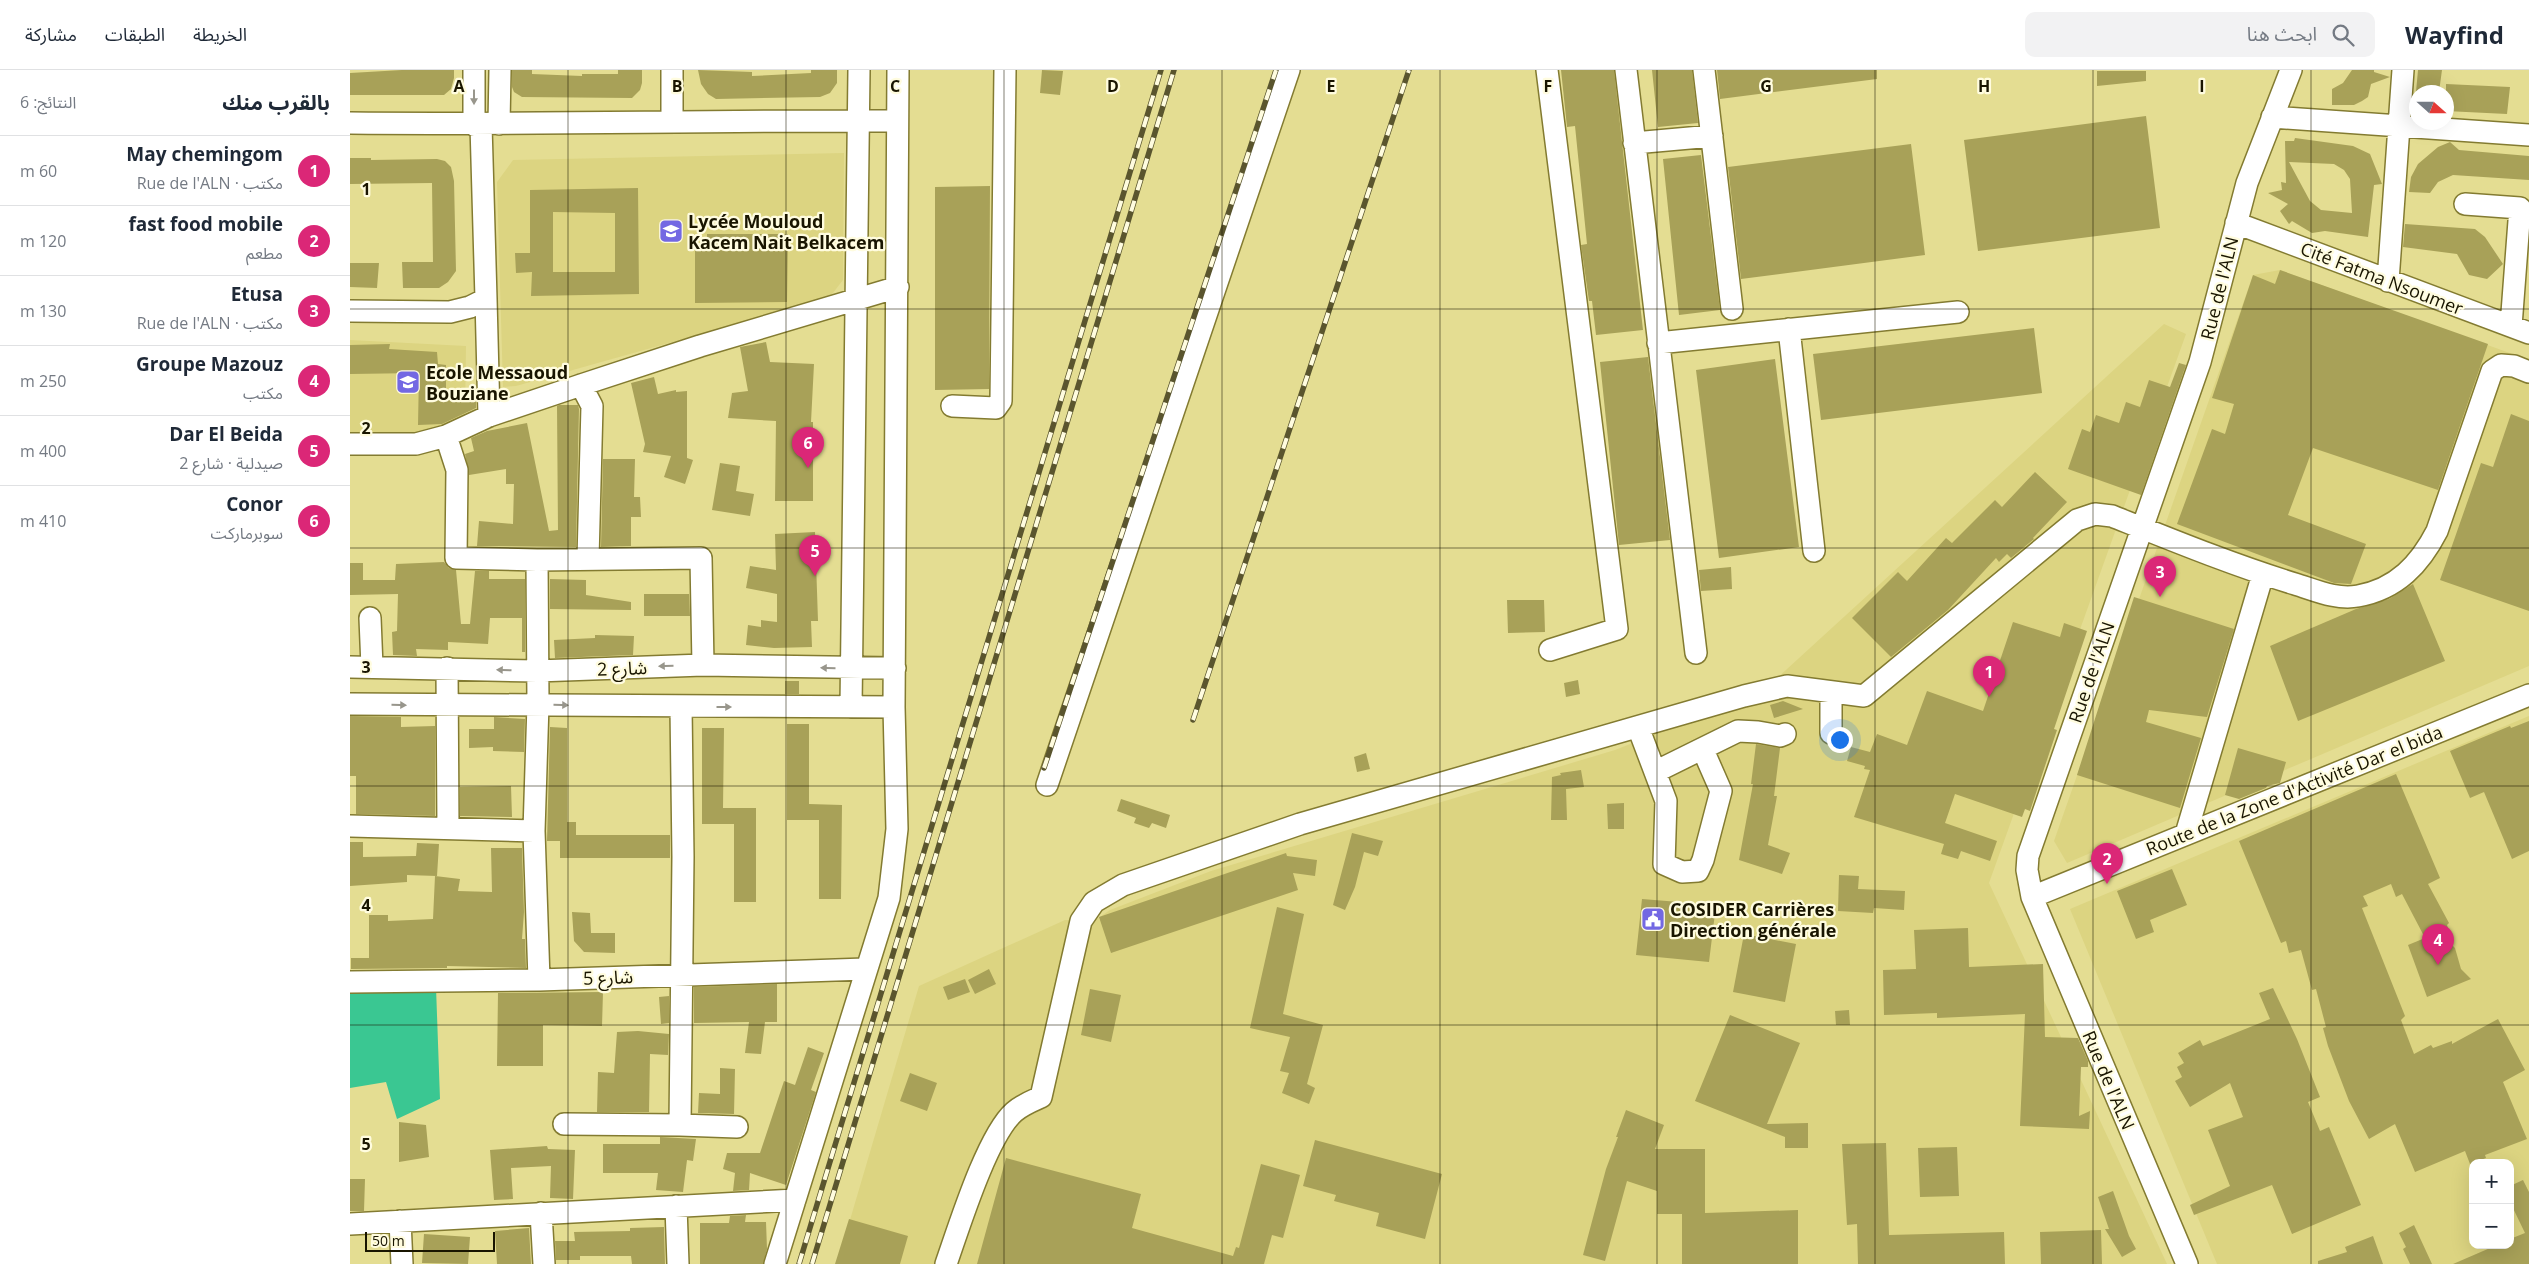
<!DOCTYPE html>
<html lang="ar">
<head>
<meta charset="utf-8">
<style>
	:root { --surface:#fff; --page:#f2f2f3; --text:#1f2937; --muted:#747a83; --line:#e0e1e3; --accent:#db2777 }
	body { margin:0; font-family:"Open Sans","Noto Sans Arabic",sans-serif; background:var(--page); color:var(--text); direction:rtl }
	.controls { position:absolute; right:15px; bottom:15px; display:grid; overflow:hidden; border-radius:10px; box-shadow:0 5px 20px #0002 }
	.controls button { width:45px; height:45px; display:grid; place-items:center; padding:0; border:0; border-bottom:1px solid var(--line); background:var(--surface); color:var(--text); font:25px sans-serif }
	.compass { position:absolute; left:2059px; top:15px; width:45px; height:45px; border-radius:50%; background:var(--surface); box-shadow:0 5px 20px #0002; rotate:111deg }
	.scale { position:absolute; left:15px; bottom:12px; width:130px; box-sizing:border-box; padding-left:5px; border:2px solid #191500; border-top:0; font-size:14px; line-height:18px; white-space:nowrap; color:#191500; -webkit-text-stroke:4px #fffcdf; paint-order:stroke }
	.you { position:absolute; left:1489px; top:669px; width:18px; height:18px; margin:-12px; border:4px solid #fff; border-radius:50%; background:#1a73e8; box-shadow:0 0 0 8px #1a73e833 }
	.badge { display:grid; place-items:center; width:32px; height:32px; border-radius:50%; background:var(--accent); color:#fff; font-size:16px; font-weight:700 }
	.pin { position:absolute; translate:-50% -41px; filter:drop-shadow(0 1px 2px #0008) }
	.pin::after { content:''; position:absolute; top:26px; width:18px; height:15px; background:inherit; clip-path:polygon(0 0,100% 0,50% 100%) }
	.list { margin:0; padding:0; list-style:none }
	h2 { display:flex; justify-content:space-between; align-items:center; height:65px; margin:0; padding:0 20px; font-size:21px }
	h2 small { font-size:16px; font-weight:400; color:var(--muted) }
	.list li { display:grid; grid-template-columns:32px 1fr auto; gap:15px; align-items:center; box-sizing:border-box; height:70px; padding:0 20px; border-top:1px solid var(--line) }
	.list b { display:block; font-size:19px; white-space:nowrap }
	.list p { margin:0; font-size:16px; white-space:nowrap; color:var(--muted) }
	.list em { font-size:16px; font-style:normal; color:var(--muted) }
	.icon { flex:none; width:28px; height:28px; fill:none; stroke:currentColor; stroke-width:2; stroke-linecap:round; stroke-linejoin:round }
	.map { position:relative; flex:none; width:2179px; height:1194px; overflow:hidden; direction:ltr }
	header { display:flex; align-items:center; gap:30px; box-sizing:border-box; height:70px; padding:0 25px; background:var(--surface); border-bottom:1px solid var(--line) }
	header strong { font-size:24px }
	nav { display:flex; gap:28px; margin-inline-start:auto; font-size:18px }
	.search { width:350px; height:45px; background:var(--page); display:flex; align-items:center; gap:12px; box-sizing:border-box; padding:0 18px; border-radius:10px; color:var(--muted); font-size:19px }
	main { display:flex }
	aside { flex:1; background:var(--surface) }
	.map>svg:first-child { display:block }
</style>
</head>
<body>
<header>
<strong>Wayfind</strong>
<div class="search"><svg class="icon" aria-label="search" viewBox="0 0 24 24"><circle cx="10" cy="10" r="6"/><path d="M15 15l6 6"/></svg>ابحث هنا</div>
<nav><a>الخريطة</a><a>الطبقات</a><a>مشاركة</a></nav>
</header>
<main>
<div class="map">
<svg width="2179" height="1194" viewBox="0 0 2179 1194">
	<rect width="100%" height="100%" fill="#e4dd92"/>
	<path fill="#dcd481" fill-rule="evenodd" d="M494 83 493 210 479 228 166 316 153 317 147 112 163 90Z
		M1930 200 2179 290V596L1717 793 1704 771 1903 205Z
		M1814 254 1836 264 1639 813 1817 1194H487L569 916 715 850 744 851 760 840 861 801 1265 680 1412 622Z
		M0 270 116 276 115 348 60 367 0 366Z
		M2179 646V1194H1867L1720 839ZM2123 1093H2160V1175H2123Z"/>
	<path fill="#3ac792" d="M86 917 90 1029 47 1049 36 1012 0 1018V922Z"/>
	<path fill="#a8a158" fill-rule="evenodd" d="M52 0H104V8L101 19 94 25H0V3Z
		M162 0H182V4L232 6V4H268V0H292V13L290 20 282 28 172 27 164 22 162 17Z
		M348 0 402 2V6L461 3V0H487V13L480 23 470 27 366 29 358 24 351 14Z
		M692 0 713 1 710 25 690 23Z
		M1211 0H1264L1293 260 1246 265 1242 231H1239L1231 175 1237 174 1225 56 1217 57Z
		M1302 0H1342L1348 53 1308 57Z
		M1367 0H1527V9L1370 29Z
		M2002 0H2024V2L2040 7 2021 14 2018 27 2012 31 2004 35H1982V19L1993 13Z
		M2068 0H2092L2089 22H2066Z
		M1747 1H1796V11L1747 16Z
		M2096 14 2160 17 2157 44 2096 41Z
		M1796 46 1810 158 1628 181 1614 70Z
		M1945 68 2003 76 2020 84 2032 114 2024 115 2018 167 1975 161 1962 163 1942 151 1939 154 1930 141 1938 134 1918 123 1932 120 1931 112 1936 113 1935 71H1944ZM1939 92 1984 94 1994 100 2000 109 2002 143 1971 140 1960 131Z
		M2100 72 2109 80 2179 86V110L2103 105 2088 112 2080 123 2059 122 2061 107 2068 94 2088 77Z
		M1561 74 1575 185 1391 209 1378 97Z
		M1351 85 1370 240 1329 245 1313 89Z
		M0 88H21V90L87 89 95 91 101 97 104 111 106 201 98 212 89 218H53L52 192H83L82 113 0 114Z
		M640 116 639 319 585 320V117Z
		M288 118 289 224 181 226 182 202 166 203 165 183H180V120ZM203 142 265 143V202H203Z
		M2055 154 2125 159 2135 167 2153 194 2137 209 2119 205 2107 184 2053 177Z
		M357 164H438L437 232 345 233V175H357Z
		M0 193H29L27 218 0 217Z
		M1930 200 2138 274 2088 420 1963 378 1938 445 2016 474 2001 514 1984 513 1827 454 1862 359 1875 364 1884 334 1862 328 1903 205 1925 214Z
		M1684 258 1692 323 1471 350 1463 284Z
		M416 272 420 292 464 294 461 352H463V431H425L426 351 378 348 382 323 398 321 390 277Z
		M40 274 39 279 87 282 88 294 96 295V324H126V338L92 354 68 355 69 303 0 304V275Z
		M1298 287 1320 470 1269 475 1250 292Z
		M1425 289 1449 477 1369 488 1346 300Z
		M1829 293 1836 295 1791 425 1718 399 1732 359 1740 362 1746 345 1769 353 1776 332 1790 337 1799 310 1820 317Z
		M304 307 308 324 326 320V322L337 321V388L343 390 335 414 314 407 321 386 293 382 295 374 281 313Z
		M209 335H228L229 339 226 477 127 476 129 451 163 454 164 414H156V399L119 405 115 384 124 381 121 368 137 361 177 353 199 461 208 460 207 336Z
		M2161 344 2179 351V541L2090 510 2131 393 2143 397Z
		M253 389H285L284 427H290L291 447H281V476L251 477Z
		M370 393 390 396 386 421 404 424 400 446 362 440Z
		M1685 402 1717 432 1683 468 1684 469 1661 488 1657 484 1649 492 1646 488 1598 540 1541 587 1502 548 1548 502 1557 511 1596 468 1602 473 1645 430 1652 437Z
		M465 462 468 551H461L462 577 424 578 396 575 398 555 411 557V550L427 552V524L396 518 400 496 426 500 425 464Z
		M94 492 99 498 106 500 111 554H120L125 501H139V509H175V582H172V548H140L138 574 98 572V580L66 579 67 586 43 585 42 562 47 561 48 524 0 525V493H13V510H45L46 494Z
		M1381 497 1382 519 1351 521 1349 500Z
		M200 509 236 510V525L281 532V540L200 539Z
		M2063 514 2095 591 1948 651 1920 576 2006 539 2039 529Z
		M294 524H339L340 546H294Z
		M1784 527 1884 559 1857 647 1799 640 1796 652 1851 668 1830 738 1727 705Z
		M1157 530H1194L1195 562 1158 563Z
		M1663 552 1710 567 1714 553 1737 561 1704 659 1707 660 1680 741 1675 739 1672 747 1605 724 1595 753 1647 771 1640 791 1611 781 1608 789 1591 784 1594 774 1504 747 1520 700 1514 699 1515 696 1497 691 1501 677 1520 682 1527 664 1557 675 1577 621 1633 641Z
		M245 565 284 566 283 585 205 588 204 570 245 568Z
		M1228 610 1230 624 1216 627 1214 613Z
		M435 611H449V624H435Z
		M1433 631 1453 639 1424 648 1420 635Z
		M0 646 51 647V657L85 656V746L6 744V706H0Z
		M144 647 175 649 174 682 143 681V677L119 678V659H144Z
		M2179 651V781L2162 789 2134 722 2120 728 2100 681 2160 656 2161 658Z
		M437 654H459V734L492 735 491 829H469V750H437Z
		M200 657 217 658V752H226V765H320V788H210V771H197Z
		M352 658H374L373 738H406V832H384V754H352Z
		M1406 674 1430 678 1424 726H1427L1418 775 1440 783 1432 804 1389 790 1403 714H1401Z
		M1888 678 1936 692 1930 713 1917 716 1916 718 1889 729 1875 725Z
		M1016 683 1020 699 1007 702 1004 687Z
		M1231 700 1234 717 1216 719 1217 750H1201L1202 707 1211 705 1210 703Z
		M2046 704 2090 808 2078 814 2099 853 2097 855 2100 865 2099 872 2105 878 2111 899 2121 909 2077 927 2058 875 2075 868 2052 824 2046 827 2041 814 2013 826 2018 836 2012 838 2055 946 2051 950 2064 984 2081 975 2083 978 2102 971V974L2148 949 2175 1000 2153 1012 2177 1069 2135 1085 2136 1088 2120 1094 2115 1081 2065 1102 2045 1054 2019 1069 1999 1031 1978 976 1973 958 1976 957 1966 919 1962 920 1951 880 1939 883 1936 871 1931 873 1889 771Z
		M161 716 162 747 110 746V717Z
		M771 729 820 745 816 758 802 753 799 758 784 753 786 748 767 741Z
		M1274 733V759H1258L1257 734Z
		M1002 763 1033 771 1028 786 1014 782 1005 817 995 840 983 835Z
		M0 772H13V787L66 786 67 773 89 774 87 806 57 805V812L0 816Z
		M141 778H172L174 842 172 869H175L176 898 97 896V898L1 899V888H19V845H38V851L83 849 85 806 110 809 108 821 142 822Z
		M936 783 937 786 967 790 965 806 943 803 948 820 761 883 749 847Z
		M1822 799 1837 835 1800 850 1804 862 1786 869 1767 821Z
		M1489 805 1509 806 1508 819 1555 821 1554 840 1524 838 1523 843 1488 841Z
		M1292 829 1366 835 1359 892 1286 885Z
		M927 837 954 844 933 944 973 955 957 1014 965 1018 959 1034 932 1023 939 1003 930 1001 940 967 900 958Z
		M222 842 240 843 241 863H265V883L234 882 224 871Z
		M1618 858 1619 897 1693 894 1695 967 1728 968 1738 991V997H1731L1729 1046 1740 1041 1739 1059 1670 1056 1675 944 1587 948V943L1534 945 1533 900 1566 899 1564 860Z
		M1394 864 1446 874 1435 932 1383 922Z
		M639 899 646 914 625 924 618 910Z
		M615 909 620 922 598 930 593 917Z
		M427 914V952H415L411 984 395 983 399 952 344 953V917Z
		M1923 918 1947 969 1970 1027 1958 1032 1970 1061 1979 1057 2011 1135 1942 1164 1922 1115 1844 1145 1840 1135 1880 1116 1858 1060 1893 1047 1880 1013 1840 1037 1825 1011 1832 1007 1827 997 1834 993 1828 983 1850 970 1853 976 1920 949 1909 923Z
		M740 919 771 925 761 972 731 965Z
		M253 922 252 956 193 955V996H147L148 923Z
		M319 926V953L311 954 309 927Z
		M1499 940 1500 955H1486L1485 941Z
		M1380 945 1450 973 1417 1054 1458 1053V1078H1435V1067L1345 1031Z
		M288 961 319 964 318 985 300 984 299 1042H247L248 1002 264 1003 267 962Z
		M458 977 474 983 461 1020 466 1022 436 1115 400 1103 399 1120 383 1121 385 1103 373 1099 377 1083H410L434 1011 445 1015Z
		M370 998 385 999 384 1044 348 1043 349 1023 370 1024Z
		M560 1003 587 1013 577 1041 550 1031Z
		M1276 1040 1314 1055 1305 1079H1355V1143L1448 1140V1194H1332V1144H1307V1121L1277 1111 1255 1191 1233 1185 1256 1099 1268 1067H1266Z
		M49 1052 76 1055 79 1087 49 1092Z
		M310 1067 346 1069 343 1091 337 1090 333 1122 306 1120 308 1103H253V1074H310Z
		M965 1070 1092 1104 1075 1169 1026 1156 1029 1143 984 1131 986 1125 953 1116Z
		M1536 1073 1539 1165 1654 1162 1655 1194H1508L1507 1154 1497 1155 1492 1074Z
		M197 1076 198 1079 225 1080 223 1129 200 1128 201 1096 161 1098 163 1129 144 1130 140 1080Z
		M1607 1077 1609 1126 1570 1127 1568 1078Z
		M656 1088 791 1124 782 1158 883 1186 886 1177 889 1178 911 1094 950 1105 933 1168 922 1165 914 1194H627Z
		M0 1109H15L14 1141H0Z
		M2173 1110 2179 1122V1194H2103L2147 1175H2160V1169L2175 1163 2160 1132V1116Z
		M1763 1121 1779 1166 1786 1179 1772 1187 1755 1159H1759L1748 1127Z
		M396 1145 395 1152H416L417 1179 413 1194H350V1153H379L380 1146Z
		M499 1149 558 1166 550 1194H485Z
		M2064 1155 2082 1194H2060L2053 1179 2056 1177 2049 1163Z
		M314 1157 315 1194H282L281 1186H230V1190H206L205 1171H225L224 1162 280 1161V1158Z
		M179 1158 181 1194H147L145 1161Z
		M1751 1160 1752 1194H1691L1690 1162Z
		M74 1164 120 1167 118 1194 72 1193Z
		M2023 1166 2033 1194H1968V1191L1997 1182 1995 1177Z"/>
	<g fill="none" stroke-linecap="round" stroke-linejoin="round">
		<g stroke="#837b31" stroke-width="24">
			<path id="minor" d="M322 0V51
				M1197 0 1267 559 1200 580
				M1276 0 1346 583
				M1354 0 1382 239
				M1922 47 2179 65
				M0 53C182 55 365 50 547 51
				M149 54 150 0
				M124 55V0
				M1284 73 1362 66
				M2115 134 2170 138 2161 256
				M1886 153 2179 263
				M2038 211 2053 0
				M136 229 139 346
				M0 241 100 242 120 237 136 229 131 55
				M1439 259 1464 481
				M1308 273 1608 242
				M231 315 242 336 238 489
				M602 336 646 338 651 331 655 0
				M96 366 107 400 106 488 187 490 351 488 353 595
				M0 374H66L96 366 139 346 231 315 350 276 548 217
				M187 490 188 634 184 761 189 910
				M20 548 22 597
				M0 597 187 601 353 595 545 598
				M97 598 98 758
				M0 634 544 637
				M331 637 333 787 330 1055 387 1057
				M501 637 509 0
				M1288 657 1316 731 1314 794 1332 802 1348 801 1353 790 1371 721 1353 680
				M1481 663V622
				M1305 702 1388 661 1408 662 1430 666 1435 664
				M697 715 939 0
				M0 756 184 761
				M1836 764 1913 504
				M1682 827 2179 625
				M0 912 189 910 515 899
				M214 1054 330 1055
				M326 1136 328 1194
				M191 1143 194 1194
				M50 1151 52 1194
				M0 1154 445 1130
				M425 1194 539 828 547 759 544 637 548 0
				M596 1194C609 1157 637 1066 664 1042 672 1035 682 1031 691 1027L731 851 744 832 773 815 950 754 1394 626 1437 616 1514 626 1727 450 1745 444 1762 446C1822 470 1883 495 1945 514 1965 520 1986 530 2008 526 2047 519 2070 494 2087 461L2142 301 2151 295 2164 296 2179 302
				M1837 1194 1682 827 1677 800 1678 786 1850 292 1897 113 1941 0"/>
		</g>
		<use href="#minor" stroke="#fff" stroke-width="21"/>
		<g stroke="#5a552e" stroke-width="5.5">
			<path id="rail" d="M843 650 1059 0
				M694 698 926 0
				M449 1194 811 0
				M462 1194 824 0"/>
		</g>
		<use href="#rail" stroke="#fffcdf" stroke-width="4" stroke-dasharray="11" stroke-linecap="butt"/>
	</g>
	<defs><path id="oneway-solid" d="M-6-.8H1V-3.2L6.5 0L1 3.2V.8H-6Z" transform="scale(1.25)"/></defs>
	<g fill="#98968c">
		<use href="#oneway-solid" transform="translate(124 27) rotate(90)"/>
		<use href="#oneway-solid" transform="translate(316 596) rotate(178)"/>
		<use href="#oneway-solid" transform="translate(478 598) rotate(-179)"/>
		<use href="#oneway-solid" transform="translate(154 600) rotate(-178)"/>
		<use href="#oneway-solid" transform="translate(49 635) rotate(1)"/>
		<use href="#oneway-solid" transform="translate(211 635) rotate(1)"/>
		<use href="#oneway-solid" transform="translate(374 637)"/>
	</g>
	<path fill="none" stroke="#191500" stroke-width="1" stroke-opacity="0.55" d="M218 0V1194M436 0V1194M654 0V1194M872 0V1194M1090 0V1194M1307 0V1194M1525 0V1194M1743 0V1194M1961 0V1194M0 239H2179M0 478H2179M0 716H2179M0 955H2179"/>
	<defs>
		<g id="school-square" transform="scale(1.25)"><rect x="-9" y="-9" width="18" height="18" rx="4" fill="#7368e3" stroke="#fffcdf"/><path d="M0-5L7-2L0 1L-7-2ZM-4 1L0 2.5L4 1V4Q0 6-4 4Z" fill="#fff"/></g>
		<g id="civic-square" transform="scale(1.25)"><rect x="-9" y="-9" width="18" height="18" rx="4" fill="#7368e3" stroke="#fffcdf"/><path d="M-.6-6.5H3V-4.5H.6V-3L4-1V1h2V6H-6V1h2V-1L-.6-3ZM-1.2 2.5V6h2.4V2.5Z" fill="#fff"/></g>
	</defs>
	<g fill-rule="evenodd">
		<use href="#school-square" x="321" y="161"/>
		<use href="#school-square" x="58" y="312"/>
		<use href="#civic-square" x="1303" y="849"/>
	</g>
	<g text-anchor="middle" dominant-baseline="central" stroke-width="4.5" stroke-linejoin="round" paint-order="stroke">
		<g font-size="18" font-weight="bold" fill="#191500" stroke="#fffcdf" text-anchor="start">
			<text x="338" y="151">Lycée Mouloud<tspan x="338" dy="21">Kacem Nait Belkacem</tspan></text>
			<text x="76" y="302">Ecole Messaoud<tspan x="76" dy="21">Bouziane</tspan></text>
			<text x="1320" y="839">COSIDER Carrières<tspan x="1320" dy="21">Direction générale</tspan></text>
		</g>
		<g font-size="18" fill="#191500" stroke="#fffcdf">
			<text transform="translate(2032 208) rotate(21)">Cité Fatma Nsoumer</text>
			<text transform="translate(1869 218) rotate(-76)">Rue de l'ALN</text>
			<text transform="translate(272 598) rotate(-2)">شارع 2</text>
			<text transform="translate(1741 602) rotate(-71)">Rue de l'ALN</text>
			<text transform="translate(1944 720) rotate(-22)">Route de la Zone d'Activité Dar el bida</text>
			<text transform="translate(258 907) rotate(-2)">شارع 5</text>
			<text transform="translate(1759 1010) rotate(67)">Rue de l'ALN</text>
		</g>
	</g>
	<g font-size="16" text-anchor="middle" font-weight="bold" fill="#191500" stroke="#fffcdf" stroke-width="4.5" stroke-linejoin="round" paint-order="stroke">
		<text x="109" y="22">A</text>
		<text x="327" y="22">B</text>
		<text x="545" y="22">C</text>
		<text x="763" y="22">D</text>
		<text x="981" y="22">E</text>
		<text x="1198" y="22">F</text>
		<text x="1416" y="22">G</text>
		<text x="1634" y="22">H</text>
		<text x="1852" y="22">I</text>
		<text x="16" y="125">1</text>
		<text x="16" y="364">2</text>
		<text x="16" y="603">3</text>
		<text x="16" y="841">4</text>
		<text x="16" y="1080">5</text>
	</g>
</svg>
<div class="controls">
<button>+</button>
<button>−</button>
</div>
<svg class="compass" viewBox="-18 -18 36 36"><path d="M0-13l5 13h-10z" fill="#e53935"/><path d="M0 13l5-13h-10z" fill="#747a83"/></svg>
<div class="scale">50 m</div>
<div class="you"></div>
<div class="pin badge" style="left:1639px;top:627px">1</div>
<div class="pin badge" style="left:1757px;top:814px">2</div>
<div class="pin badge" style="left:1810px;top:527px">3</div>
<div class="pin badge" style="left:2088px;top:895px">4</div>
<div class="pin badge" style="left:465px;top:506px">5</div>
<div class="pin badge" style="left:458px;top:398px">6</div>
</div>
<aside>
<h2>بالقرب منك<small>النتائج: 6</small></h2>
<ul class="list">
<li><span class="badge">1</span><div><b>May chemingom</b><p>مكتب · Rue de l'ALN</p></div><em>60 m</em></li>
<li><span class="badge">2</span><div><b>fast food mobile</b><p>مطعم</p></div><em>120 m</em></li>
<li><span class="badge">3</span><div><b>Etusa</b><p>مكتب · Rue de l'ALN</p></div><em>130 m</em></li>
<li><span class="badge">4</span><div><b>Groupe Mazouz</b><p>مكتب</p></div><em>250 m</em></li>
<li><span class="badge">5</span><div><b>Dar El Beida</b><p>صيدلية · شارع 2</p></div><em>400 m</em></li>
<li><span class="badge">6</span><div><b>Conor</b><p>سوبرماركت</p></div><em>410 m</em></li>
</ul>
</aside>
</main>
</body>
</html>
